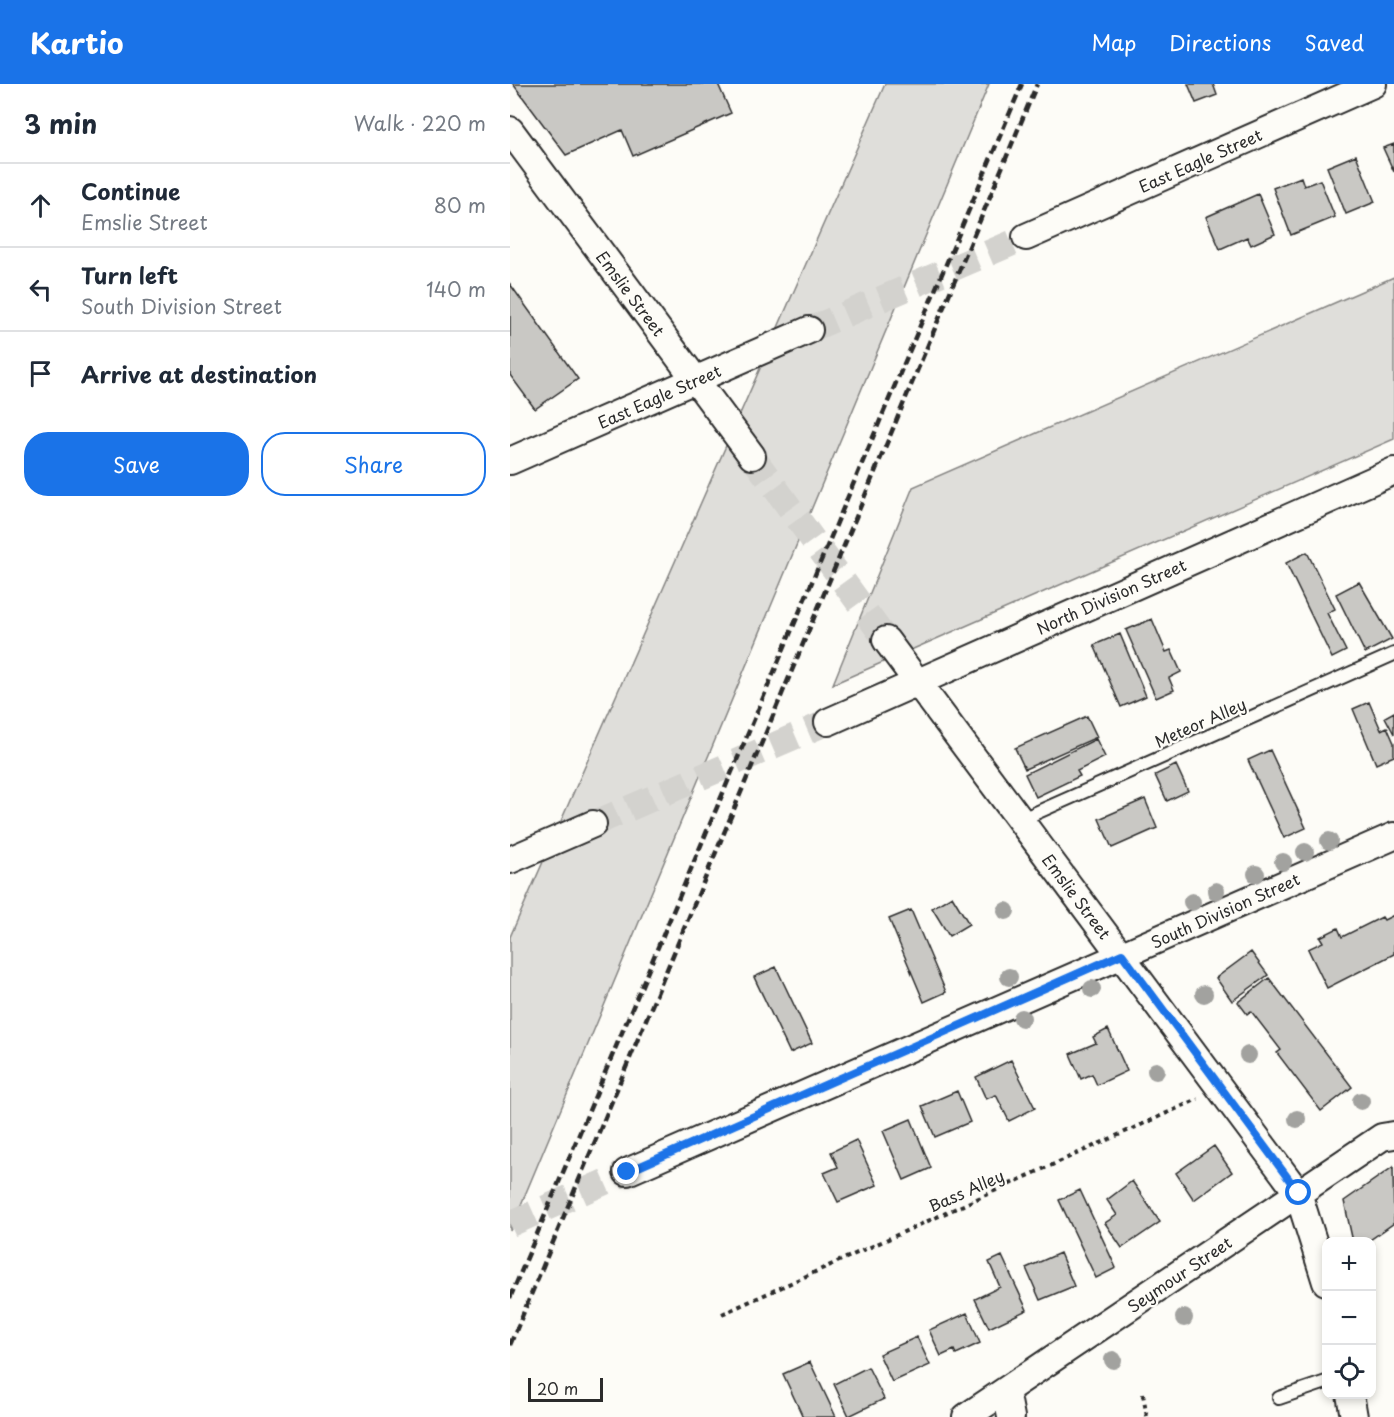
<!DOCTYPE html>
<html lang="en">
<head>
<meta charset="utf-8">
<style>
	:root { --surface:#fff; --page:#f2f2f3; --text:#1f2937; --muted:#747a83; --line:#e0e1e3; --accent:#1a73e8 }
	body { margin:0; font-family:"Playpen Sans",sans-serif; background:var(--page); color:var(--text) }
	.controls { position:absolute; right:18px; bottom:18px; display:grid; overflow:hidden; border-radius:12px; box-shadow:0 3px 9px #0003 }
	.controls button { width:54px; height:54px; display:grid; place-items:center; padding:0; border:0; border-bottom:2px solid var(--line); background:var(--surface); color:var(--text); font:30px sans-serif }
	.scale { position:absolute; left:18px; bottom:15px; width:75px; box-sizing:border-box; padding-left:6px; border:3px solid #2b2b2b; border-top:0; font-size:16px; line-height:21px; white-space:nowrap; color:#2b2b2b; -webkit-text-stroke:4px #fdfcf7; paint-order:stroke }
	.stop { position:absolute; width:18px; height:18px; margin:-14px; border:4px solid #1a73e8; border-radius:50%; background:#fff }
	.stop.end { background:#1a73e8; border-color:#fff; box-shadow:0 2px 6px #0008 }
	.list { margin:0; padding:0; list-style:none }
	h2 { display:flex; justify-content:space-between; align-items:center; height:78px; margin:0; padding:0 24px; font-size:26px }
	h2 small { font-size:20px; font-weight:400; color:var(--muted) }
	.list li { display:grid; grid-template-columns:39px 1fr auto; gap:18px; align-items:center; box-sizing:border-box; height:84px; padding:0 24px; border-top:2px solid var(--line) }
	.list b { display:block; font-size:22px; white-space:nowrap }
	.list p { margin:0; font-size:20px; white-space:nowrap; color:var(--muted) }
	.list em { font-size:20px; font-style:normal; color:var(--muted) }
	.actions { display:flex; gap:12px; padding:18px 24px }
	.actions a { flex:1; padding:14px 0; border:2px solid var(--accent); border-radius:24px; text-align:center; font-size:21px; color:var(--accent) }
	.actions .main { background:var(--accent); color:#fff }
	.icon { flex:none; width:33px; height:33px; fill:none; stroke:currentColor; stroke-width:2; stroke-linecap:round; stroke-linejoin:round }
	.map { position:relative; flex:none; width:884px; height:1333px; overflow:hidden }
	header { display:flex; align-items:center; gap:36px; box-sizing:border-box; height:84px; padding:0 30px; background:var(--accent); color:#fff }
	header strong { font-size:28px }
	nav { display:flex; gap:33px; margin-inline-start:auto; font-size:21px }
	main { display:flex }
	aside { flex:1; background:var(--surface) }
	.map>svg:first-child { display:block }
</style>
</head>
<body>
<header>
<strong>Kartio</strong>
<nav><a>Map</a><a>Directions</a><a>Saved</a></nav>
</header>
<main>
<aside>
<h2>3 min<small>Walk · 220 m</small></h2>
<ul class="list">
<li><svg class="icon" aria-label="ahead" viewBox="0 0 24 24"><path d="M12 20V5M6 11l6-6 6 6"/></svg><div><b>Continue</b><p>Emslie Street</p></div><em>80 m</em></li>
<li><svg class="icon" aria-label="left" viewBox="0 0 24 24"><path d="M17 20v-9H6M10 6l-5 5 5 5"/></svg><div><b>Turn left</b><p>South Division Street</p></div><em>140 m</em></li>
<li><svg class="icon" aria-label="arrive" viewBox="0 0 24 24"><path d="M6 21V4h12l-3 4 3 4H6"/></svg><div><b>Arrive at destination</b></div></li>
</ul>
<div class="actions"><a class="main">Save</a><a>Share</a></div>
</aside>
<div class="map">
<svg width="884" height="1333" viewBox="0 0 884 1333">
	<rect width="100%" height="100%" fill="#fdfcf7"/>
	<filter id="ink" filterUnits="userSpaceOnUse"><feTurbulence type="fractalNoise" baseFrequency=".0167" numOctaves="2"/><feDisplacementMap in="SourceGraphic" scale="12" xChannelSelector="R" yChannelSelector="G"/><feConvolveMatrix kernelMatrix="1 2 1 2 8 2 1 2 1" color-interpolation-filters="sRGB"/></filter>
	<g filter="url(#ink)">
		<path fill="#dfdeda" stroke="#858482" stroke-width="1.5" d="M375 0H479L0 1147V853Z
			M884 193V355L323 600 403 403Z"/>
		<path fill="#c9c8c4" stroke="#2b2b2b" stroke-width="1.5" d="M3 0H208L221 29 123 72 112 46 56 71Z
			M678 0H703L707 11 686 19Z
			M884 60V88L873 64Z
			M846 71 865 118 836 130 817 83Z
			M791 93 794 102 810 96 825 133 781 151 763 104Z
			M748 110 765 150 741 161 737 153 710 165 696 133Z
			M0 200 68 295 25 325 0 291Z
			M797 468 825 525 817 529 836 567 822 574 776 479Z
			M849 498 882 555 855 569 826 510Z
			M642 535 656 568 661 566 671 588 659 594 664 606 646 614 616 546Z
			M610 550 636 612 611 623 584 561Z
			M859 618 871 646 877 643 884 659V672L866 680 843 625Z
			M884 628V650L875 633Z
			M577 632 587 653 515 685 505 664Z
			M586 655 595 673 567 687 570 692 526 713 515 690Z
			M760 666 796 744 774 754 738 676Z
			M666 681 678 707 657 717 645 691Z
			M635 715 647 744 602 764 589 735Z
			M442 812 459 840 439 852 422 824Z
			M401 826 436 908 414 918 379 835Z
			M884 831V870L817 904 798 865 813 858 810 853 828 844 832 853 872 833 874 836Z
			M741 868 758 891 722 917 706 894Z
			M266 883 302 959 280 969 244 893Z
			M759 894 842 1003 811 1027 767 969 771 966 741 927 737 930 728 918Z
			M598 945 617 987 587 1001 582 990 571 995 560 970 586 959 583 953Z
			M501 976 525 1024 499 1037 486 1011 476 1015 466 993Z
			M447 1007 460 1038 425 1053 412 1022Z
			M401 1035 421 1084 394 1096 373 1047Z
			M346 1056 367 1101 328 1118 314 1089 328 1083 321 1068Z
			M704 1062 722 1088 684 1116 666 1089Z
			M883 1083 884 1139 857 1158H843L834 1117Z
			M622 1097 650 1138 612 1164 595 1139 607 1131 597 1116Z
			M570 1106 606 1184 586 1194 549 1116Z
			M550 1169 564 1202 530 1216 516 1184Z
			M492 1172 517 1226 479 1244 465 1215 490 1203 479 1178Z
			M457 1229 470 1259 446 1270 444 1266 431 1272 419 1246Z
			M407 1253 420 1281 382 1298 369 1270Z
			M300 1278 326 1333H293L273 1290Z
			M358 1283 374 1315 339 1332 324 1300Z"/>
		<g fill="none" stroke-linecap="round" stroke-linejoin="round">
			<path stroke="#d3d2ce" stroke-width="26" stroke-dasharray="26 13" stroke-linecap="butt" d="M299 246 516 153
				M242 372 376 556
				M83 740 318 638
				M0 1140 117 1088"/>
			<g stroke="#2b2b2b" stroke-width="16">
				<path id="lane" d="M510 736 884 570
					M769 1314 816 1298"/>
			</g>
			<g stroke="#2b2b2b" stroke-width="30">
				<path id="street" d="M0 46 242 372
					M516 153 863 0
					M0 377 299 246
					M376 556 788 1109 816 1198
					M318 638 884 387
					M0 776 83 740
					M117 1088 884 752
					M496 1307 501 1333
					M840 1310 844 1333
					M456 1333 872 1053 884 1051"/>
			</g>
			<path stroke="#2b2b2b" stroke-width="4" stroke-dasharray="4.5 4.5" stroke-linecap="butt" d="M212 1230 688 1015
				M633 1310 637 1333"/>
			<use href="#lane" stroke="#fdfcf7" stroke-width="12"/>
			<use href="#street" stroke="#fdfcf7" stroke-width="26"/>
			<path stroke="#2b2b2b" stroke-width="4.5" stroke-dasharray="9 4.5" stroke-linecap="butt" d="M0 1214 512 0
				M0 1261 527 0"/>
		</g>
		<g fill="#a2a29f">
			<circle cx="819" cy="757" r="9"/>
			<circle cx="795" cy="768" r="9"/>
			<circle cx="773" cy="778" r="9"/>
			<circle cx="746" cy="790" r="9"/>
			<circle cx="706" cy="807" r="9"/>
			<circle cx="682" cy="818" r="9"/>
			<circle cx="496" cy="827" r="9"/>
			<circle cx="499" cy="893" r="9"/>
			<circle cx="582" cy="905" r="9"/>
			<circle cx="694" cy="910" r="9"/>
			<circle cx="512" cy="934" r="9"/>
			<circle cx="738" cy="971" r="9"/>
			<circle cx="646" cy="987" r="9"/>
			<circle cx="851" cy="1017" r="9"/>
			<circle cx="787" cy="1035" r="9"/>
			<circle cx="674" cy="1234" r="9"/>
			<circle cx="603" cy="1276" r="9"/>
		</g>
	</g>
	<g fill="none" stroke-linecap="round" stroke-linejoin="round" filter="url(#ink)">
		<path stroke="#1a73e8" stroke-width="8" d="M117 1088 612 870 789 1109"/>
	</g>
	<g text-anchor="middle" dominant-baseline="central" stroke-width="4.5" stroke-linejoin="round" paint-order="stroke">
		<g font-size="16" fill="#2b2b2b" stroke="#fdfcf7">
			<text transform="translate(690 76) rotate(-24)">East Eagle Street</text>
			<text transform="translate(121 209) rotate(53)">Emslie Street</text>
			<text transform="translate(149 312) rotate(-24)">East Eagle Street</text>
			<text transform="translate(601 512) rotate(-24)">North Division Street</text>
			<text transform="translate(690 638) rotate(-24)">Meteor Alley</text>
			<text transform="translate(567 812) rotate(53)">Emslie Street</text>
			<text transform="translate(715 826) rotate(-24)">South Division Street</text>
			<text transform="translate(456 1106) rotate(-24)">Bass Alley</text>
			<text transform="translate(669 1190) rotate(-34)">Seymour Street</text>
		</g>
	</g>
</svg>
<div class="controls">
<button>+</button>
<button>−</button>
<button><svg class="icon" aria-label="locate" viewBox="0 0 24 24"><circle cx="12" cy="12" r="6"/><path d="M12 2v4M12 18v4M2 12h4M18 12h4"/></svg></button>
</div>
<div class="scale">20 m</div>
<div class="stop" style="left:789px;top:1109px"></div>
<div class="stop end" style="left:117px;top:1088px"></div>
</div>
</main>
</body>
</html>
